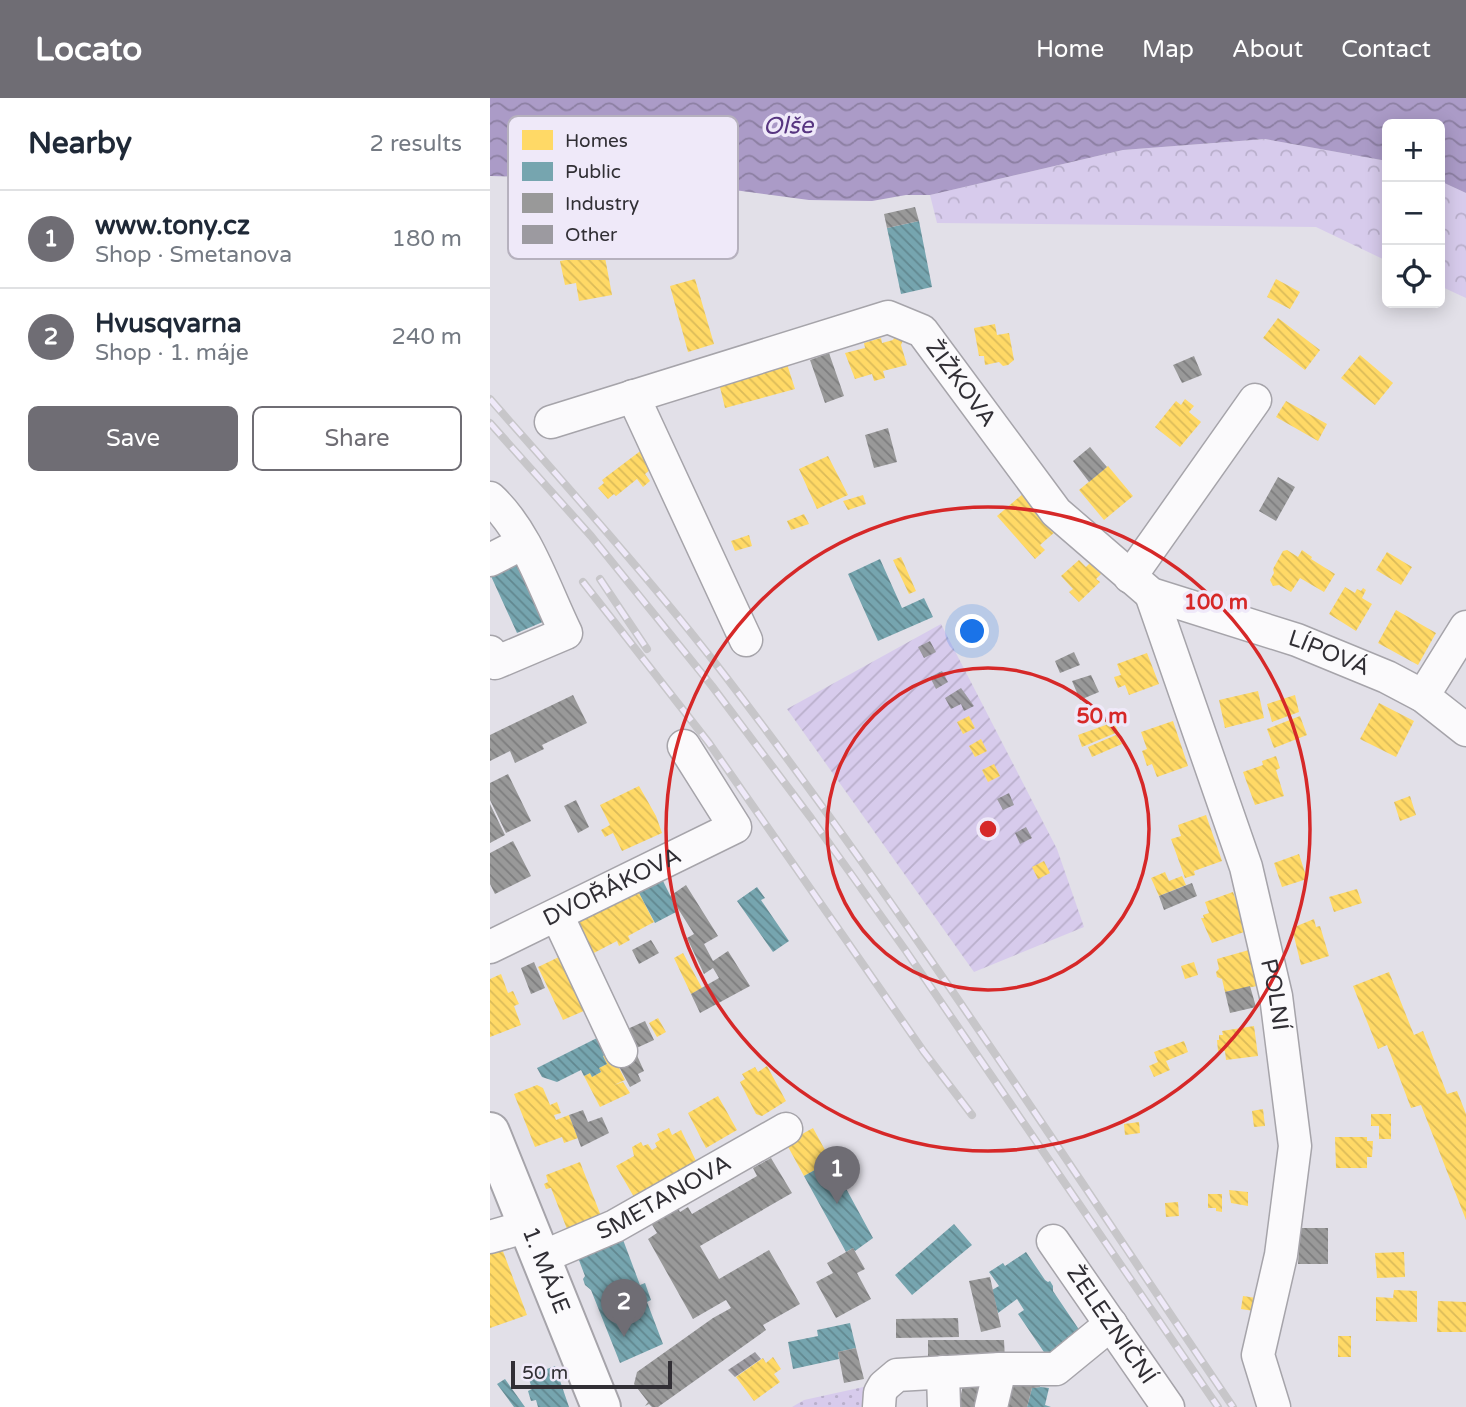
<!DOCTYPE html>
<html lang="en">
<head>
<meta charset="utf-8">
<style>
	:root { --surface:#fff; --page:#f2f2f3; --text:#1f2937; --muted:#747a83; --line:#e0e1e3; --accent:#6f6d74 }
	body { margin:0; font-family:"Varela Round",sans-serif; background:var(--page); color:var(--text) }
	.controls { position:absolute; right:21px; top:21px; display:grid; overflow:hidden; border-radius:10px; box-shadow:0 4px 18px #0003 }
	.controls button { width:63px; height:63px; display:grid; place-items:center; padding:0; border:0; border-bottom:2px solid var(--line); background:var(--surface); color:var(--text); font:35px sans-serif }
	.scale { position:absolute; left:21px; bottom:18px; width:161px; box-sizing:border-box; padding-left:7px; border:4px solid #312f35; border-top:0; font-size:19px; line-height:24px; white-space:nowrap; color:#312f35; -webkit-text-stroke:5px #efe9f9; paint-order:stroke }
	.you { position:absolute; left:483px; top:534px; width:24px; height:24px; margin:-18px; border:5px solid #fff; border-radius:50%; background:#1a73e8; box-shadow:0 0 0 10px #1a73e833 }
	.badge { display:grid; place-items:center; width:46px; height:46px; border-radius:50%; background:var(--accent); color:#fff; font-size:23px; font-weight:700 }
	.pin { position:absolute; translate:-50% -58px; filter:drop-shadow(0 2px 4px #0008) }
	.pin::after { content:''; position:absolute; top:37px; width:24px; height:21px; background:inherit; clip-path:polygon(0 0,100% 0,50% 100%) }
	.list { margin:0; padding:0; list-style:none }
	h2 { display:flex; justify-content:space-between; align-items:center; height:91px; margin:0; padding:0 28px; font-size:30px }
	h2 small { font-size:23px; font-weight:400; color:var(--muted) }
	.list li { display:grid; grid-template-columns:46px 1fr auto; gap:21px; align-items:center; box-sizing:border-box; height:98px; padding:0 28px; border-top:2px solid var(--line) }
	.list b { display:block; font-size:26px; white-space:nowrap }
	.list p { margin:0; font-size:23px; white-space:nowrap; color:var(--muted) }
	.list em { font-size:23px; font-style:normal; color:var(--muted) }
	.actions { display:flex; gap:14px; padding:21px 28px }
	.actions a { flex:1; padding:16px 0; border:2px solid var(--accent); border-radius:10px; text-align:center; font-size:24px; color:var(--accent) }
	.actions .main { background:var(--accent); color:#fff }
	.icon { flex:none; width:38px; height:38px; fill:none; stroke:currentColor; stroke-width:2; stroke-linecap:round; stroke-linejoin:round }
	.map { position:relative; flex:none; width:976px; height:1309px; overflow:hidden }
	header { display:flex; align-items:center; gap:42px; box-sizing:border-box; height:98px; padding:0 35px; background:var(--accent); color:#fff }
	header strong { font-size:33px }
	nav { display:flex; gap:38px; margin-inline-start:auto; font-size:24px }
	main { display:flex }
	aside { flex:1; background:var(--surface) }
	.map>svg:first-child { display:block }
</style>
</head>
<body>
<header>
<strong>Locato</strong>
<nav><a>Home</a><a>Map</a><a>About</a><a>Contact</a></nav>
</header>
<main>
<aside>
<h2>Nearby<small>2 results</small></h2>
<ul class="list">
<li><span class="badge">1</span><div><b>www.tony.cz</b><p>Shop · Smetanova</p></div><em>180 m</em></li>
<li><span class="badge">2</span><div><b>Hvusqvarna</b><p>Shop · 1. máje</p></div><em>240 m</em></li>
</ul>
<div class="actions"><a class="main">Save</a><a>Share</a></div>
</aside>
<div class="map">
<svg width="976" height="1309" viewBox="0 0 976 1309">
	<defs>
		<pattern id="forest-crowns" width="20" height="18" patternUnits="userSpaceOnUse" patternTransform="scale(1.75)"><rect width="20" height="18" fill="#d7cbec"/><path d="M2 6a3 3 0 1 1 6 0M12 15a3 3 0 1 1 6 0" fill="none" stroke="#b9afcb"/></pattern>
		<pattern id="park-dots" width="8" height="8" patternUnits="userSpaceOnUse" patternTransform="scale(1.75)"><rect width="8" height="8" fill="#d7cbec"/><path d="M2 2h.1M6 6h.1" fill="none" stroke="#b9afcb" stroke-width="1.8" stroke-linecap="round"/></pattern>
		<pattern id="garden-furrows" width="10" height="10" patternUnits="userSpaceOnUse" patternTransform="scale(1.75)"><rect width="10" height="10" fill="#d7cbec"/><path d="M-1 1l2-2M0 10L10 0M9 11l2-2" fill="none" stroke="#b9afcb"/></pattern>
		<pattern id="water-waves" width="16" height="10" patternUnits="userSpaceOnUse" patternTransform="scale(1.75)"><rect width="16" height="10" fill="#ab9bc7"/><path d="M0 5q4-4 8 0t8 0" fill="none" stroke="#8c7fa2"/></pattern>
		<pattern id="homes-back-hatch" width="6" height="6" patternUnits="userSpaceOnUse" patternTransform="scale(1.75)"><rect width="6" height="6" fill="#ffd966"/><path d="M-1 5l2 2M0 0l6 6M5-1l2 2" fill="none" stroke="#dbbb59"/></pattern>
		<pattern id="public-back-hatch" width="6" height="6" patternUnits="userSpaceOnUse" patternTransform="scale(1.75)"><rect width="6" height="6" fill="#76a5af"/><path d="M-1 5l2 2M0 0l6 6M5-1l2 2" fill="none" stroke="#61878f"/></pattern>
		<pattern id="industry-back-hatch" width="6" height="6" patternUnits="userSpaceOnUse" patternTransform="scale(1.75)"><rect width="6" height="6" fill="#999"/><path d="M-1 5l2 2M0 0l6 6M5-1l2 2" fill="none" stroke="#7d7d7e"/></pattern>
		<pattern id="building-back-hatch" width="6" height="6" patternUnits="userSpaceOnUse" patternTransform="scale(1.75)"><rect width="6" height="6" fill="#9c9aa0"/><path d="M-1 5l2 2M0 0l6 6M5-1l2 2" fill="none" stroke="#807e83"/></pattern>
	</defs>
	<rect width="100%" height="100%" fill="#e2e0e8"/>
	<path fill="url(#forest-crowns)" d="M775 41 897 63V163L826 129 447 125 440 97 633 52Z
		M950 83 976 95V200L950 188Z"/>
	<path fill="url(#park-dots)" d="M378 1288 371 1309H302L314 1302Z"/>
	<path fill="url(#garden-furrows)" d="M451 526 567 751 594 829 484 874 297 611Z"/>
	<path fill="url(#water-waves)" d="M0 0H976V95L950 83V26H897V63L775 41 633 52 440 97H416L382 103 319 102 207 87 78 80 0 78Z"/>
	<path fill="url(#homes-back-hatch)" d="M99 118 103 140 111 138 122 197 89 203 86 185 75 187 70 163 81 161 78 145 83 144 79 122Z
		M205 181 224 246 198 254 180 188Z
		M786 181 810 194 800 211 777 199Z
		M788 220 830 252 815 272 773 240Z
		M505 226 507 237 519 235 524 262 518 267 513 268 509 264 495 267 494 258H489L484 230Z
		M406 236 414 240 411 247 417 267 393 273 395 280 384 283 382 276 365 281 355 255 375 250 374 245 391 240 392 245 403 242Z
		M870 257 903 285 885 307 851 280Z
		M297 266 305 291 235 310 229 285Z
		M695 301 704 308 699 314 711 324 690 349 665 329 686 303 691 307Z
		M796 303 837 326 828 343 786 319Z
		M153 351 166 367 155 376 160 383 153 389 147 381 126 398 124 396 118 401 108 390 114 385 112 382Z
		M338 358 358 397 327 411 309 371Z
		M618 368 643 398 614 422 589 392Z
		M534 395 566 433 550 447 555 452 545 461 507 418Z
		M373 397 376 406 358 412 353 403Z
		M314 416 319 426 301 432 297 423Z
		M259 437 262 448 245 453 241 443Z
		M797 452 808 459 812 452 822 459 821 461 845 476 834 494 810 480 801 494 789 487 783 488 780 482 784 475 783 471 793 453Z
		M897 454 922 469 911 487 886 472Z
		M411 459 426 493 419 496 403 462Z
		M589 462 596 469 600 465 611 476 606 481 610 484 589 504 579 494 583 491 571 478Z
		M855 489 865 495 867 491 871 493 873 490 876 492 872 500 882 506 866 533 839 516Z
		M906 512 946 535 928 567 888 545Z
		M657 555 669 586 639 597 635 587 628 590 624 579 631 577 627 566Z
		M768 593 774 620 735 630 729 602Z
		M805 597 809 614 782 624 777 606Z
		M889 605 924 623 906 659 870 641Z
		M479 618 485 630 473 636 467 624Z
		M810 618 817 637 784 650 777 631Z
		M683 623 698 668 667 679 662 666 657 668 652 653 657 651 651 634Z
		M624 624 628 634 592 649 588 637Z
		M626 637 632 646 602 659 598 649Z
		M491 641 497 653 485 659 479 648Z
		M786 658 790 670 786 672 794 698 765 707 753 674 773 667 772 663Z
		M504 666 510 678 498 684 492 672Z
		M149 688 166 718 172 735 132 753 123 735 115 739 111 732 120 727 110 707Z
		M920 698 926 717 910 723 904 704Z
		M716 717 732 763 704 773 705 777 695 780 681 741 691 738 688 727Z
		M809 756 817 781 792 789 784 765Z
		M554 763 560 775 548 781 542 769Z
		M675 774 679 783 692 778 696 787 669 798 661 780Z
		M867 791 872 805 844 814 839 799Z
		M148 793 164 824 138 838 140 842 129 848 127 843 98 858 84 825Z
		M743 794 757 833 722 845 711 820H714L713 817 719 815 715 804Z
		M824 821 826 829 830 828 839 858 811 867 802 830Z
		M759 852 769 884 767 888 735 894 732 881 727 879 726 874 729 871 727 861Z
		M193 855 212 890 201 896 184 860Z
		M71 858 96 912 73 922 48 869Z
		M704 864 708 877 695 881 691 868Z
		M899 874 924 937 933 933 957 996 967 993 976 1016V1122L931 1007 921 1010 897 947 888 951 863 888Z
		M11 876 18 895 23 893 29 906 24 908 31 927 0 939V881Z
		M168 920 176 934 167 939 159 925Z
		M764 928 768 958 736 962 735 953H728L727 942H729V937H733L732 933Z
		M694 943 698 954 676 963 680 972 664 979 659 968 668 964 664 954Z
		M121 954 135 982 124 987 133 984 140 995 110 1009 94 978 100 975 102 979 111 974 109 970 117 966 113 958Z
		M277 968 296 1003 272 1018 266 1016 250 984 255 981 252 976 265 969 268 974Z
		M47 987 53 990 60 1007 67 1004 71 1015 64 1017 66 1022 79 1017 88 1040 74 1045 72 1039 45 1049 24 996Z
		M228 998 247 1032 216 1050 198 1015Z
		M773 1011 775 1028 764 1029 762 1013Z
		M881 1016H901V1041H889V1028H881Z
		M649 1024 650 1035 635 1037 634 1026Z
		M179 1030 182 1037 191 1032 206 1063 144 1099 126 1068 144 1058 142 1049 151 1044 153 1048 158 1046 162 1052 167 1049 165 1045 170 1042 167 1036Z
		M323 1030 341 1063 314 1078 296 1045Z
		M845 1039H877V1043H883L882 1059H877V1070H846Z
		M90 1064 111 1118 77 1131 61 1090 56 1091 54 1086 58 1084 56 1077Z
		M739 1092 758 1094V1108L741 1105Z
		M718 1096H732V1114L726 1113V1110H718Z
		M688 1104 689 1118 676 1119 675 1105Z
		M11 1148 37 1217 0 1230V1151Z
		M914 1154 915 1179 887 1180 885 1155Z
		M904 1192 927 1193V1224L886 1223V1199L903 1200Z
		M753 1198 766 1200 764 1213 751 1211Z
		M948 1203 976 1204V1234H947Z
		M848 1238H861V1259H848Z
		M283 1259 291 1271 284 1276 290 1284 264 1303 246 1279 273 1260 276 1265Z"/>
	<path fill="url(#public-back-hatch)" d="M429 123 442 189 411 196 397 130Z
		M390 461 412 510 434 500 443 519 388 543 358 476Z
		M28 464 55 523 27 535 0 476Z
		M172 781 188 813 165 825 148 793Z
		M267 789 275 800 271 802 299 843 283 854 247 803Z
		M113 937 121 954 113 958 117 966 109 970 111 974 102 979 100 975 94 978 91 972 67 984 52 979 47 970Z
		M341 1063 383 1140 365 1153 363 1150 356 1154 314 1078Z
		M464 1126 482 1147 422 1197 405 1177Z
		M132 1139 150 1187 155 1185 161 1202 157 1204 173 1246 130 1265 101 1192 95 1187 93 1181 95 1178 87 1157Z
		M536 1154 555 1182 558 1184 560 1183 563 1188V1193L592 1236 558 1260 528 1216 534 1212 527 1201 508 1215 502 1192 509 1188 499 1174 513 1165 515 1168Z
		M360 1225 366 1250 348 1254 349 1261 303 1271 298 1244 328 1238 327 1232Z
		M65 1268 79 1309H48L46 1302 41 1303 38 1293 42 1291 38 1278Z
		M15 1281 35 1309H24L7 1286Z
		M551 1289 559 1290 555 1307 561 1309H537L542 1290Z"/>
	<path fill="url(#industry-back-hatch)" d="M425 109 429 123 397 130 394 116Z
		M339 255 354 298 335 305 320 262Z
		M704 258 712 277 692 285 683 267Z
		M398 330 407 364 384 370 375 337Z
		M600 349 617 369 599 384 583 363Z
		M788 379 805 389 786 423 769 413Z
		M584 554 590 567 570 575 565 563Z
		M601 577 609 594 590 602 582 583Z
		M83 597 97 625 52 647 54 651 25 665 20 653 0 663V637Z
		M18 676 41 723 16 735 0 702V685Z
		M86 702 99 729 88 735 74 708Z
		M0 706 15 737 0 745Z
		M23 743 41 778 5 796 0 786V755Z
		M702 785 707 798 674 812 669 798Z
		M196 787 228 838 214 846 223 863 238 853 260 888 210 915 201 896 229 880 223 870 214 876 197 840 204 836 180 798Z
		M161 842 169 855 149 866 142 852Z
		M44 864 55 890 41 896 31 870Z
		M760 888 766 909 740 915 735 894Z
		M155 923 164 942 140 953 131 934Z
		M145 953 154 973 148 976 151 983 140 989 126 963Z
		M93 1012 98 1024 112 1019 119 1035 91 1049 79 1017Z
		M281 1060 302 1095 210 1148 229 1181 279 1152 310 1206 273 1227 276 1232 168 1309H162L159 1306 155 1308 158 1304 144 1286 147 1274 223 1220 241 1210 236 1202 203 1221 158 1141 167 1135 161 1125 188 1110 190 1114 198 1109 202 1116 267 1078 263 1070Z
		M810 1130H838V1166H808Z
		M363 1150 375 1171 367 1175 381 1201 346 1220 326 1184 343 1175 337 1165Z
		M500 1179 511 1229 491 1234 479 1183Z
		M468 1220 469 1239 406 1240V1221Z
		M438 1242H514L515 1262 438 1263Z
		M366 1250 374 1281 354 1285 348 1254Z
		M548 1276 550 1289 542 1290 537 1309H515L521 1285Z
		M475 1279 494 1283 488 1309H468Z"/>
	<path fill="url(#building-back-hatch)" d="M440 543 446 554 434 560 428 549Z
		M452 573 458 584 446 591 440 579Z
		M471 590 484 608 474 613 471 606 461 611 455 600Z
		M519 695 524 707 513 712 507 701Z
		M536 729 542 740 530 746 525 735Z
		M265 1254 271 1261 245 1279 238 1272Z"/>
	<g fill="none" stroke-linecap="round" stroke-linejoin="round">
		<g stroke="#a6a4aa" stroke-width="35">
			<g id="minor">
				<path d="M143 298 256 542"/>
				<path id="s1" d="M61 324 398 219 432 233 566 414 661 496 807 542 897 579 933 598 976 632"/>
				<path d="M0 400C37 434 54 490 76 535L5 565 0 554"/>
				<path d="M0 462 33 445"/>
				<path d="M640 479 765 302"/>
				<path id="s2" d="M661 496 756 769 786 898 805 1048 791 1157 768 1257 784 1309"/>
				<path d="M933 598 976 529"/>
				<path d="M67 817 131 953"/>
				<path id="s3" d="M0 849 245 729 194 648"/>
				<path d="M0 1139 38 1128"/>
				<path id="s4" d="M563 1143 678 1309"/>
				<path id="s5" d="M50 1160 125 1128 296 1031"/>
				<path d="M453 1274 454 1309"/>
				<path d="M389 1309 390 1295 394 1288 407 1277 510 1271"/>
				<path d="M501 1309 510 1271H566L621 1226"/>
			</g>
		</g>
		<g stroke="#a6a4aa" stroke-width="42">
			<g id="major">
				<path id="s6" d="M0 1034 111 1309"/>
			</g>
		</g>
		<use href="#minor" stroke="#fbfafc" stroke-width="32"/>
		<use href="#major" stroke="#fbfafc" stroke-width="38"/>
		<g stroke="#c7c6c9" stroke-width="8">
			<path id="rail" d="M0 301C80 392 162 483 236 579 416 815 577 1064 743 1309
				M0 325 101 438 222 588 321 720 416 853 728 1309
				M110 481 157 551
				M93 484 219 645 434 954 482 1017"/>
		</g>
		<use href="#rail" stroke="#efe9f9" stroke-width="5" stroke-dasharray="16" stroke-linecap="butt"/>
	</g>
	<g fill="none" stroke="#d62828" stroke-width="3.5">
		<circle cx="498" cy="731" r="161"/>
		<circle cx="498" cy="731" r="322"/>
	</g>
	<g text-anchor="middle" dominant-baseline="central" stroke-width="7" stroke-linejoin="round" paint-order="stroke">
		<g font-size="23" fill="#312f35" stroke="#efe9f9">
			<text stroke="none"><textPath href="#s1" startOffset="455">ŽIŽKOVA</textPath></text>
			<text stroke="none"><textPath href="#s1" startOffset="928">LÍPOVÁ</textPath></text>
			<text stroke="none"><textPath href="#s3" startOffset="136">DVOŘÁKOVA</textPath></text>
			<text stroke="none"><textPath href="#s2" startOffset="420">POLNÍ</textPath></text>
			<text stroke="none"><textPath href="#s5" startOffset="138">SMETANOVA</textPath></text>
			<text stroke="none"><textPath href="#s6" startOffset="149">1. MÁJE</textPath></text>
			<text stroke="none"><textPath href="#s4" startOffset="102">ŽELEZNIČNÍ</textPath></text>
		</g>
		<g font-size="24" font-style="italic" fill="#573580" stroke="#efe9f9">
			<text transform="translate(298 28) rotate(-1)">Olše</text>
		</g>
	</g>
	<rect x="18" y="18" width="230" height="143" rx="10" fill="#efe9f9" stroke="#b6b1be" stroke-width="2"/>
	<rect x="32" y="32" width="31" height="20" fill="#ffd966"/>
	<rect x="32" y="64" width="31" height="19" fill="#76a5af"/>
	<rect x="32" y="95" width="31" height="20" fill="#999"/>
	<rect x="32" y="127" width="31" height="19" fill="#9c9aa0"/>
	<g font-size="19" fill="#312f35">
		<text x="75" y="49">Homes</text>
		<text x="75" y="80">Public</text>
		<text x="75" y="112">Industry</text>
		<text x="75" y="143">Other</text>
	</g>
	<circle cx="498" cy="731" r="10" fill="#d62828" stroke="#efe9f9" stroke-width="3.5"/>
	<g font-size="21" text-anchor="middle" font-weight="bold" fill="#d62828" stroke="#efe9f9" stroke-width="7" stroke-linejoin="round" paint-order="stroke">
		<text x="726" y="511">100 m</text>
		<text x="612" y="625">50 m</text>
	</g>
</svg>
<div class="controls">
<button>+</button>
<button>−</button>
<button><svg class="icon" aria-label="locate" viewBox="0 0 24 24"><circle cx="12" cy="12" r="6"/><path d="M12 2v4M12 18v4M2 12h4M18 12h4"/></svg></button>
</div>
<div class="scale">50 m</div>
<div class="you"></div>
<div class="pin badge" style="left:347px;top:1106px">1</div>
<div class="pin badge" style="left:134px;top:1239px">2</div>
</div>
</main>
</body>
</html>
